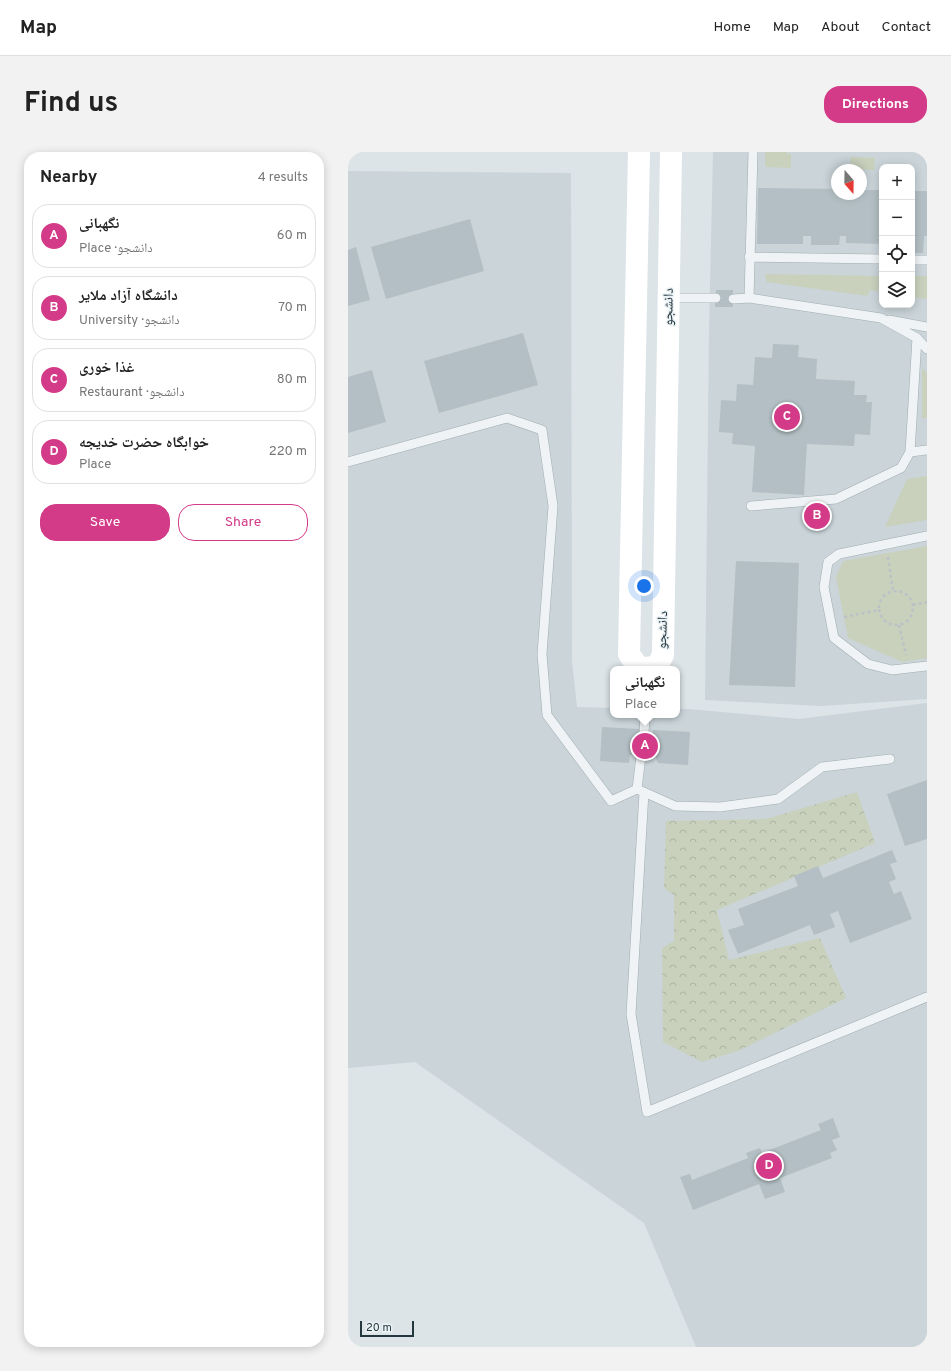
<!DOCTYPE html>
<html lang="en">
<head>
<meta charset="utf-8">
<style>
	:root { --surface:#fff; --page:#f2f2f2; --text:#222; --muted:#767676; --line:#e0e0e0; --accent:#d33a87 }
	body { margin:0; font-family:Overpass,"Noto Naskh Arabic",sans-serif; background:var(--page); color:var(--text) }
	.controls { position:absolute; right:12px; top:12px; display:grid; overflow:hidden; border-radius:8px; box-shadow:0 2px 10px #0003 }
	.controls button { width:36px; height:36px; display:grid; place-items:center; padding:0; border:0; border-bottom:1px solid var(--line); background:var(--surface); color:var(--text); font:20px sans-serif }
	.compass { position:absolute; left:483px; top:12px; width:36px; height:36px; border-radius:50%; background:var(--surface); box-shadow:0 2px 10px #0003; rotate:160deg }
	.scale { position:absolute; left:12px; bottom:10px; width:54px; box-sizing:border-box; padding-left:4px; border:2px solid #25373e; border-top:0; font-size:11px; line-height:14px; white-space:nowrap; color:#25373e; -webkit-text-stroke:3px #ebf2f5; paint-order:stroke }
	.you { position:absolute; left:296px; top:434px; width:14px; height:14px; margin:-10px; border:3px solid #fff; border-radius:50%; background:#1a73e8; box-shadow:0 0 0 6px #1a73e833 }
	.badge { display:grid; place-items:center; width:26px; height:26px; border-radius:50%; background:var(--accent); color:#fff; font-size:13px; font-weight:700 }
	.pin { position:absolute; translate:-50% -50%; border:2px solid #fff; box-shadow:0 1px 4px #0006 }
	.popup { position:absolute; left:262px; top:514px; width:70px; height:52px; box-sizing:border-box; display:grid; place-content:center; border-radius:8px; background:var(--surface); filter:drop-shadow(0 1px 3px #0005); font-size:13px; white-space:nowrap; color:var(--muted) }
	.popup b { font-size:15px; color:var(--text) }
	.popup::after { content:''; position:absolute; left:50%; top:100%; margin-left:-8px; border:8px solid transparent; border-top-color:var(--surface) }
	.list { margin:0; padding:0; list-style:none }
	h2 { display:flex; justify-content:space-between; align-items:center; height:52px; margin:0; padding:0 16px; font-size:17px }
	h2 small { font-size:13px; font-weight:400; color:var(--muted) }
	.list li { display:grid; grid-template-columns:26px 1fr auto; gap:12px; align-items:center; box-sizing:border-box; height:64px; margin:0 8px 8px; padding:0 8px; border:1px solid var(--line); border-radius:16px }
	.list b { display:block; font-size:15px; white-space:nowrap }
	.list p { margin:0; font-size:13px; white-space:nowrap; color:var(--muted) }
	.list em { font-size:13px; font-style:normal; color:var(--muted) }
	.actions { display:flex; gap:8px; padding:12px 16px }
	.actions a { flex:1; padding:9px 0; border:1px solid var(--accent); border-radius:16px; text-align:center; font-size:14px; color:var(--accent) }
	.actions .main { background:var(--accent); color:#fff }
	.icon { flex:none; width:22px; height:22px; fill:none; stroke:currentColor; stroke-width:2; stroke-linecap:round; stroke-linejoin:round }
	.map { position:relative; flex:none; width:579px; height:1195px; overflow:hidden; border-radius:16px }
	header { display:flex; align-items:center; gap:24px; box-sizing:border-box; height:56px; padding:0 20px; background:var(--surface); border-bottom:1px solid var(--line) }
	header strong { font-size:19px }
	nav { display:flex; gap:22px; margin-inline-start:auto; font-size:14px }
	.intro { display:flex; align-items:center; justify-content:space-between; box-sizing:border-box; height:96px; padding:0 24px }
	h1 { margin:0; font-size:28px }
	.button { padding:10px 18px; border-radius:16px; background:var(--accent); color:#fff; font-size:14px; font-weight:700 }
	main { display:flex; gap:24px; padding:0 24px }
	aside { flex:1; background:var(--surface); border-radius:16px; box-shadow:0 2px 10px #0003 }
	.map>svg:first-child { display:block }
</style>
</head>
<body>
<header>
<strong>Map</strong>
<nav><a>Home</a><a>Map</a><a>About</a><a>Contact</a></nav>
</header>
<div class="intro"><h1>Find us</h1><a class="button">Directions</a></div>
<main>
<aside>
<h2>Nearby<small>4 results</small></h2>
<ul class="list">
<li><span class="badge">A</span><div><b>نگهبانی</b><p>Place · دانشجو</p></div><em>60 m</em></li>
<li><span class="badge">B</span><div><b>دانشگاه آزاد ملایر</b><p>University · دانشجو</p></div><em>70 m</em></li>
<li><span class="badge">C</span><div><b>غذا خوری</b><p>Restaurant · دانشجو</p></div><em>80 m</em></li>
<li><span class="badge">D</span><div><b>خوابگاه حضرت خدیجه</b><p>Place</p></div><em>220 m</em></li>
</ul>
<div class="actions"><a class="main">Save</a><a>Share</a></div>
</aside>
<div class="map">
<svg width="579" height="1195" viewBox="0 0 579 1195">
	<defs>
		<pattern id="forest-crowns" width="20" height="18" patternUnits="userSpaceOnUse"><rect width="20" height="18" fill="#c9d1bd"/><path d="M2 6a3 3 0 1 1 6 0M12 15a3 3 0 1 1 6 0" fill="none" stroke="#acb4a4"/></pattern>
	</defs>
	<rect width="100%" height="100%" fill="#dce4e7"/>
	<path fill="#cad4d9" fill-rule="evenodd" d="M365 0H579V547L473 554 357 548 361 181ZM534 15H564V153H534ZM489 18H513V42H489Z
		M0 19 223 21 224 509 229 555 265 556V563H329V557H340L451 567 579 551V1195H348L296 1071 67 910 0 916Z"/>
	<path fill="#c9d1bd" d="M417 0H439V2H443V16L417 15Z
		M503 5 527 6 526 18 502 17Z
		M417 122 534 124V140L522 138 519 144 419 130Z
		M564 124H579V147L564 145Z
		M574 216 579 221V266H574Z
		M579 324V368L537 375 559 327Z
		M579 394V506L554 510 500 486 488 425 495 409Z"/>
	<path fill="url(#forest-crowns)" d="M509 640 527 691 369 758 381 808 472 786 498 846 390 899 354 910 315 890 314 796 326 789V743L316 736 318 669 418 667Z"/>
	<path fill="#b3bfc4" d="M410 36 489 37V42H513V38H534V92L498 91V84H492L491 93H463V84H455V92H409Z
		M564 39H579V84H576L575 101H564Z
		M122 67 136 119 38 147 23 95Z
		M8 95 22 148 0 154V98Z
		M368 138H385V155H367Z
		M175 181 190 233 91 261 76 209Z
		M425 192 451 193 450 205 469 207 468 227 507 229 506 243H519L518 250H524L522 283 507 282 506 294 459 292 456 343 404 340 407 294 384 292 385 281 371 280 373 248 388 249 389 232 405 233 407 205 424 206Z
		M24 218 38 270 0 281V225Z
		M388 409 451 411 447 535 381 533Z
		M254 575 291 577V584L304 585 305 578 342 580 340 613 310 611 307 604 282 603 281 611 252 609Z
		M579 628V687L557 694 539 642Z
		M544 698 549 710 542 712 548 727 541 730 546 742 553 739 564 767 502 791 490 759 482 762 487 775 466 783 462 773 390 802 380 778 396 773 390 757 450 734 446 724 470 714 475 726Z
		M485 966 492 985 484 988 489 998 482 1001 484 1006 432 1026 437 1040 417 1047 411 1032 345 1058 332 1025 342 1022 344 1028 400 1006 398 1001 412 996 414 1001 473 978 470 972Z"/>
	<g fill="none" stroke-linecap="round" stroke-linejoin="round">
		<g stroke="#a1adb1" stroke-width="10">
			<path id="lane" d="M401 105 534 107
				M564 108H579
				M321 146H368
				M401 146 405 0
				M385 147 401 146 533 166 569 186 579 197
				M541 168 579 175
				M562 300 579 298
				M0 310 159 266 194 278 205 354 194 502 199 563 263 649 289 637 327 654 372 655 430 647 474 615 542 607
				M403 354 488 347 553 316 562 300 569 186
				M579 384 491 402 480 410 476 435 486 486 520 512 544 518 579 514
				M296 582 297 563
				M289 637 293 604
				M296 640 283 862 299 960 579 845"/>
		</g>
		<path stroke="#bac2c5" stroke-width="2.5" stroke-dasharray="3 3" stroke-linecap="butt" d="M540 405 545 439
			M531 456a17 17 0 1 1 34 0a17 17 0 1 1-34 0Z
			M565 453 579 450
			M496 465 531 458
			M551 473 558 503"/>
		<use href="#lane" stroke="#eff3f5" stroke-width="9"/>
		<path stroke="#fff" stroke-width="22" d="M291 0 281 502 290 515 299 516 309 514 315 503 323 0"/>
	</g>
	<g text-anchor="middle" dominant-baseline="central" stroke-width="3" stroke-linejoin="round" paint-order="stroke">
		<g font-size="14" fill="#25373e" stroke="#ebf2f5">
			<text transform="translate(321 155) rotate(-89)">دانشجو</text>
			<text transform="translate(315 478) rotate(-88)">دانشجو</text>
		</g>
	</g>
</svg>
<div class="controls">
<button>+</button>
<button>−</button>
<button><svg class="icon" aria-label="locate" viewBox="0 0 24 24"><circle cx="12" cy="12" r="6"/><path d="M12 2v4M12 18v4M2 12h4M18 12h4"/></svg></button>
<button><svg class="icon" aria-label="layers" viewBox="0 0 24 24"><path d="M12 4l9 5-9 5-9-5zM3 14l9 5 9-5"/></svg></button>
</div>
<svg class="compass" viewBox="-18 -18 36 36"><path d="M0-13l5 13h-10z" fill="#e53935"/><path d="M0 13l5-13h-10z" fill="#767676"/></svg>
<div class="scale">20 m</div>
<div class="you"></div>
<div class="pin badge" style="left:297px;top:594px">A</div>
<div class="popup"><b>نگهبانی</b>Place</div>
<div class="pin badge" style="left:469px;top:364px">B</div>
<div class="pin badge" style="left:439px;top:265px">C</div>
<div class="pin badge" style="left:421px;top:1014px">D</div>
</div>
</main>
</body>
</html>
